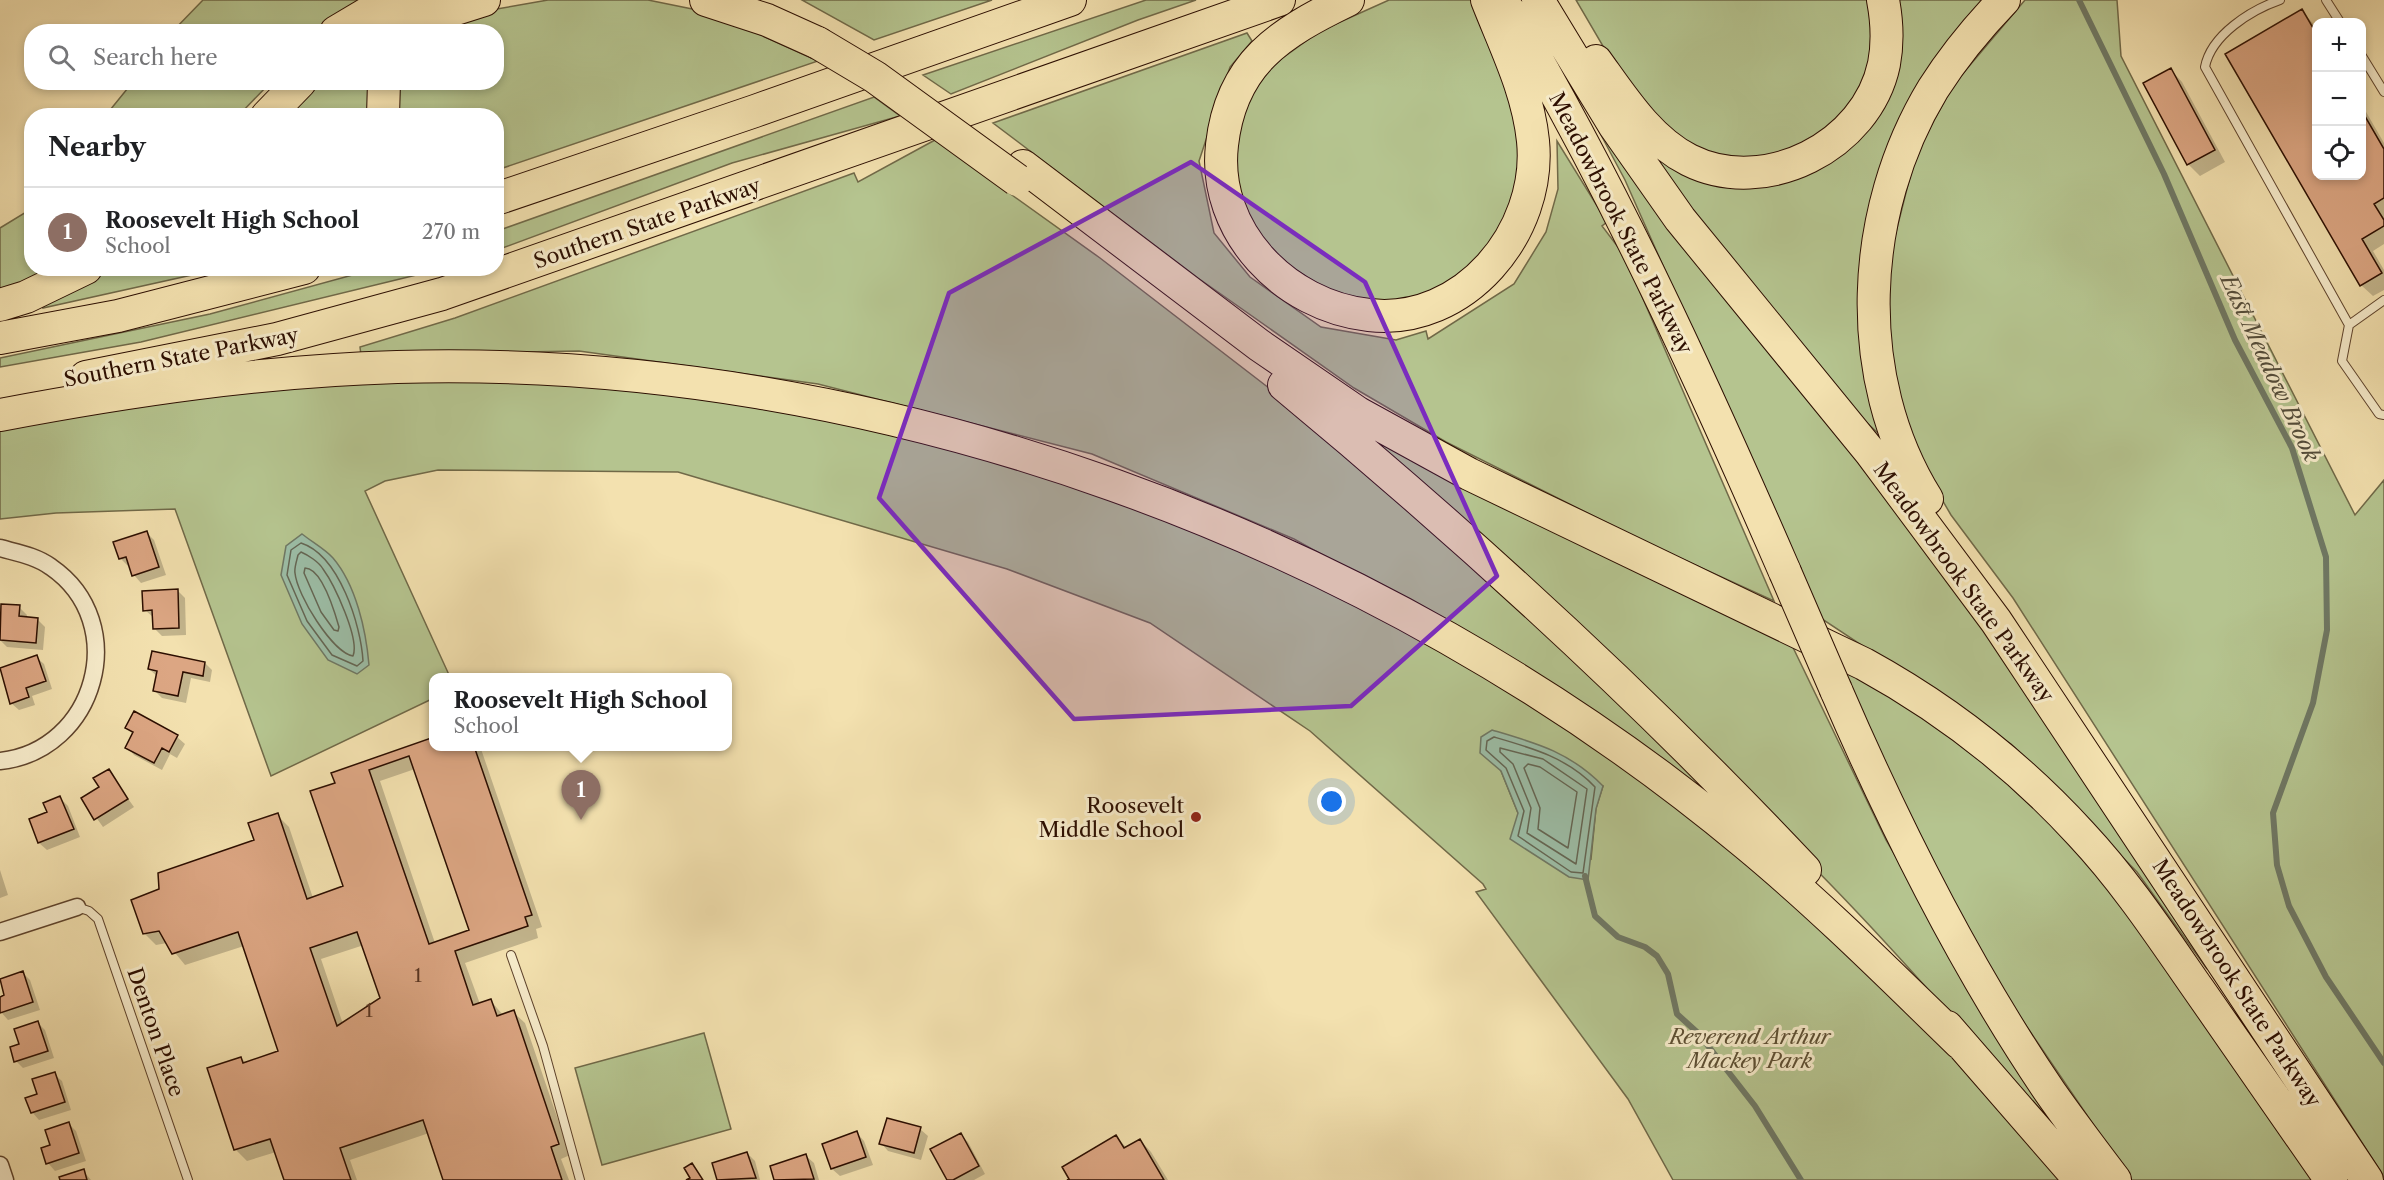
<!DOCTYPE html>
<html lang="en">
<head>
<meta charset="utf-8">
<style>
	:root { --surface:#fff; --page:#f2f2f2; --text:#202124; --muted:#757577; --line:#e0e0e0; --accent:#d93025 }
	body { margin:0; font-family:"Libre Caslon Text",serif; background:var(--page); color:var(--text) }
	.controls { position:absolute; right:18px; top:18px; display:grid; overflow:hidden; border-radius:12px; box-shadow:0 3px 9px #0003 }
	.controls button { width:54px; height:54px; display:grid; place-items:center; padding:0; border:0; border-bottom:2px solid var(--line); background:var(--surface); color:var(--text); font:30px sans-serif }
	.you { position:absolute; left:1332px; top:802px; width:21px; height:21px; margin:-15px; border:4px solid #fff; border-radius:50%; background:#1a73e8; box-shadow:0 0 0 9px #1a73e833 }
	.badge { display:grid; place-items:center; width:39px; height:39px; border-radius:50%; background:var(--accent); color:#fff; font-size:20px; font-weight:700 }
	.pin { position:absolute; translate:-50% -50px; filter:drop-shadow(0 2px 3px #0008) }
	.pin::after { content:''; position:absolute; top:32px; width:21px; height:18px; background:inherit; clip-path:polygon(0 0,100% 0,50% 100%) }
	.popup { position:absolute; left:429px; top:673px; width:303px; height:78px; box-sizing:border-box; display:grid; place-content:center; border-radius:12px; background:var(--surface); filter:drop-shadow(0 2px 4px #0005); font-size:20px; white-space:nowrap; color:var(--muted) }
	.popup b { font-size:22px; color:var(--text) }
	.popup::after { content:''; position:absolute; left:50%; top:100%; margin-left:-12px; border:12px solid transparent; border-top-color:var(--surface) }
	.list { margin:0; padding:0; list-style:none }
	h2 { display:flex; justify-content:space-between; align-items:center; height:78px; margin:0; padding:0 24px; font-size:26px }
	h2 small { font-size:20px; font-weight:400; color:var(--muted) }
	.list li { display:grid; grid-template-columns:39px 1fr auto; gap:18px; align-items:center; box-sizing:border-box; height:90px; padding:0 24px; border-top:2px solid var(--line) }
	.list b { display:block; font-size:22px; white-space:nowrap }
	.list p { margin:0; font-size:20px; white-space:nowrap; color:var(--muted) }
	.list em { font-size:20px; font-style:normal; color:var(--muted) }
	.icon { flex:none; width:33px; height:33px; fill:none; stroke:currentColor; stroke-width:2; stroke-linecap:round; stroke-linejoin:round }
	.map { position:relative; flex:none; width:2384px; height:1180px; overflow:hidden }
	.search { position:absolute; background:var(--surface); box-shadow:0 3px 9px #0003; left:24px; top:24px; width:480px; height:66px; display:flex; align-items:center; gap:15px; box-sizing:border-box; padding:0 21px; border-radius:24px; color:var(--muted); font-size:22px }
	.panel { position:absolute; background:var(--surface); box-shadow:0 3px 9px #0003; left:24px; top:108px; width:480px; height:168px; border-radius:24px }
	.map>svg:first-child { display:block }
</style>
</head>
<body>
<div class="map">
<svg width="2384" height="1180" viewBox="0 0 2384 1180">
	<rect width="100%" height="100%" fill="#f3e1af"/>
	<filter id="stains"><feTurbulence type="fractalNoise" baseFrequency=".00333" numOctaves="4"/><feColorMatrix values="0 0 0 0 .2 0 0 0 0 .09 0 0 0 0 .02 0 0 0 .5 -.17"/></filter>
	<radialGradient id="worn" r=".72"><stop offset=".6" stop-color="#630" stop-opacity="0"/><stop offset="1" stop-color="#630" stop-opacity=".3"/></radialGradient>
	<path fill="#b5c48f" stroke="#706948" stroke-width="1.5" fill-rule="evenodd" d="M203 0H382L330 31 172 32Z
		M548 0H648L712 13 818 61 497 170 496 116 397 115 398 83 496 82V32L439 31 491 10Z
		M802 0H992L874 40Z
		M1146 0H1196L1138 20 951 94 923 75Z
		M1389 0H1472L1528 132 1526 187 1498 247 1444 289 1382 305 1333 293 1271 255 1238 205 1231 163 1241 107 1273 65 1320 31Z
		M1576 0H1874L1875 78 1838 127 1776 160 1716 158 1664 128 1631 94Z
		M1894 0H1991L1892 152 1886 440 1850 408 1686 206 1639 140 1759 182 1860 131Z
		M2025 0H2117L2121 56 2355 515 2384 480V1177L2013 598 1951 515 1909 443 1888 339 1891 252 1916 153 1954 84Z
		M1247 33 1252 41 1230 67 1199 161 1214 233 1250 277 1321 327 1396 340 1426 331 1428 339 1514 284 1546 232 1558 189 1557 141 1607 222 1602 226 1624 255 1774 601 1649 544 1446 442 1354 388 1198 278 993 123Z
		M132 83V82L270 83 239 115H106Z
		M314 83H374L372 115 279 116Z
		M1577 90 1878 478 1994 635 2204 953 2207 969 2137 872 2011 744 1819 617 1625 180Z
		M874 97 900 116 732 163 497 250V231Z
		M935 140 1100 258 1291 405 1491 580 1701 782 1694 790 1503 656 1294 539 1092 454 818 384 579 351 361 355 360 347 455 318 854 173 858 182Z
		M31 209 32 268 55 269 0 292V228Z
		M378 268 441 269 141 342 0 367V358L210 314Z
		M105 269H219L43 308V302Z
		M436 373 666 387 863 421 1216 531 1424 633 1699 815 1966 1061 2062 1180H1673L1628 1099 1476 892 1486 889 1483 884 1310 731 1150 623 1007 569 678 472 438 470 385 481 365 491 450 677 434 678V698L271 776 175 509 56 513 0 519V424L270 381ZM1501 771 1603 786 1596 808 1591 859 1518 813Z
		M1338 407 1786 633 1886 840 2005 1043 2094 1180C2008 1081 1924 981 1833 887 1673 722 1504 565 1338 407Z
		M1838 662 2002 767 2101 865 2323 1180H2131L1991 974 1876 751Z
		M704 1033 731 1129 602 1165 575 1068Z"/>
	<path fill="#9cbea7" stroke="#6f7864" stroke-width="1.5" d="M302 534C312 542 325 549 333 558 356 585 366 630 369 665L357 674 328 660 302 624 281 575 286 546Z
		M1492 730C1536 743 1570 752 1603 786L1596 809 1588 880 1569 877 1510 839 1518 813 1501 771 1480 753 1481 737Z"/>
	<path fill="#0003" fill-rule="evenodd" d="M2302 11 2316 27V176H2362V105L2384 143V244L2373 251 2384 270V290L2373 296 2361 285 2227 55Z
		M2171 70 2182 82 2225 162 2200 176 2188 164Z
		M147 533 154 540 166 575 141 583 134 575 130 565 128 566 120 558Z
		M177 590 185 598 186 635 162 636 155 629 154 618 145 610Z
		M2 605 19 607 27 615V619H37L45 627 43 650 7 647 0 640Z
		M36 657 44 664 52 689 32 696 35 705 19 710 11 703 0 669Z
		M205 663 212 670 210 682 191 678 186 703 162 698 155 691 158 677 149 669Z
		M126 728 177 737 185 744 177 758 170 754 162 770 134 755 127 747 134 735Z
		M434 739V746H480L542 927 536 929 538 938 465 963 480 1004 491 1001 503 1015 513 1012 525 1023 570 1155 561 1159 569 1180H445L429 1133 350 1160 357 1180H286L276 1152 247 1161 236 1150 209 1069 241 1058 246 1063 280 1052 244 946 185 965 167 943 156 945 144 933 161 890 256 841 277 815 289 827 313 898 344 887 337 783ZM415 769 471 931 435 943 380 781ZM364 945 382 999 343 1024 321 959Z
		M108 771 134 807 103 827 83 799 101 788Z
		M60 798 68 806 80 837 47 850 39 843 31 820 49 813Z
		M0 870 8 895 0 898Z
		M23 973 30 980 40 1010 8 1020 1 1012 0 998 6 996Z
		M38 1023 45 1030 54 1058 23 1068 16 1061Z
		M54 1074 62 1081 71 1110 39 1120 32 1112 39 1095Z
		M69 1124 76 1131 86 1161 55 1171 48 1163 52 1146Z
		M920 1129 928 1136 921 1160 888 1151 881 1143Z
		M857 1133 864 1141 873 1165 840 1176 832 1169 824 1145Z
		M961 1135 968 1142 985 1174 974 1180H949Z
		M1116 1137 1127 1148 1140 1140 1151 1152 1168 1180H1070Z
		M747 1153 755 1161 760 1180H719L714 1164Z
		M806 1156 814 1163 819 1180H776L772 1167Z
		M83 1171 91 1180H62Z"/>
	<g fill="none" stroke-linecap="round" stroke-linejoin="round">
		<path stroke="#646654" stroke-width="1.5" d="M301 543C339 555 361 625 363 661L357 666 332 655 307 621 287 575 291 550Z
			M301 552C308 555 319 562 323 569 334 584 360 639 353 656 332 652 297 595 295 573 294 568 297 560 298 555Z
			M305 568C322 568 335 613 339 627L338 631 334 630 321 612 304 573Z
			M1494 737C1532 748 1568 758 1595 787L1583 873 1571 872 1518 836 1524 811 1506 768 1486 750 1487 741Z
			M1500 748 1543 759 1587 789 1576 864 1527 833 1531 808 1513 764 1500 752Z
			M1528 764 1540 767 1577 792 1568 848 1538 829 1540 808 1524 768Z"/>
		<path stroke="#6f7864" stroke-width="6" d="M2079 0 2164 174 2235 340 2292 448 2326 557 2327 630 2313 703 2273 813 2277 865 2289 906 2326 977 2384 1063
			M1585 876 1595 916 1618 937 1645 947 1657 956 1668 974 1677 1014 1698 1033 1755 1106 1801 1180"/>
	</g>
	<path fill="#dca683" stroke="#2c0e00" stroke-width="1.5" fill-rule="evenodd" d="M2302 9 2316 33V176H2362V111L2384 149V198L2374 204 2384 220V226L2362 239 2382 273 2360 286 2225 54Z
		M2171 68 2215 150 2187 165 2143 83Z
		M147 531 159 567 132 576 126 557 119 559 113 542Z
		M178 589 179 628 153 629 152 610 143 611 142 591Z
		M1 604 20 605 19 616 38 618 36 643 0 640Z
		M152 651 205 662 203 676 183 672 178 696 153 691 157 671 148 669Z
		M37 655 46 681 26 688 29 697 10 704 0 668Z
		M134 711 178 735 169 752 162 748 154 763 125 748 133 732 125 728Z
		M434 737V746H474L532 915 525 917 528 926 455 951 473 1005 491 999 497 1016 514 1010 559 1144 551 1147 562 1180H443L423 1120 340 1148 351 1180H284L270 1139 234 1150 207 1068 241 1057 243 1063 278 1051 238 932 172 954 159 931 143 934 131 900 159 889 158 873 254 840 248 823 278 813 307 899 343 886 310 791 335 783 331 773ZM409 756 469 930 429 944 369 770ZM357 932 380 998 337 1026 310 948Z
		M109 769 128 799 94 820 81 798 99 787 93 778Z
		M60 796 74 829 38 843 29 819 47 812 43 803Z
		M23 971 33 1002 0 1013V997L4 995 0 979Z
		M38 1021 48 1051 14 1062 10 1047 19 1044 14 1029Z
		M55 1072 65 1102 31 1113 25 1098 37 1094 32 1079Z
		M887 1118 921 1127 914 1153 879 1144Z
		M69 1122 79 1153 46 1164 41 1148 50 1145 45 1130Z
		M857 1131 866 1157 831 1169 822 1144Z
		M961 1133 979 1166 953 1180H947L930 1149Z
		M1116 1135 1124 1148 1140 1139 1164 1180H1067L1069 1179 1062 1167Z
		M747 1152 756 1178 717 1180 712 1163Z
		M806 1154 814 1179 774 1180 770 1166Z
		M692 1163 703 1180H686L690 1178 684 1168Z
		M84 1169 87 1180H60L59 1177Z"/>
	<g fill="none" stroke-linecap="round" stroke-linejoin="round">
		<g stroke="#5e432c" stroke-width="10">
			<path id="lane" d="M2280 0C2251 10 2211 35 2205 67L2349 325 2384 300
				M2326 0 2340 22
				M2362 56 2384 92
				M2349 325 2342 361 2379 414 2384 415
				M77 907 89 911 98 919 188 1180
				M511 955 543 1046 580 1180"/>
		</g>
		<g stroke="#5e432c" stroke-width="19">
			<path id="street" d="M0 548C18 553 36 556 51 567 132 623 96 751 0 761
				M0 932 77 907
				M0 1165 5 1180"/>
		</g>
		<g stroke="#2c0e00" stroke-width="34">
			<path id="highway" d="M706 0 767 20 818 43
				M1348 0C1280 33 1231 63 1222 145 1212 231 1285 306 1369 315 1464 326 1542 232 1533 141 1528 91 1505 46 1487 0
				M1538 0 1614 125 1680 219 1871 453 1996 621 2367 1180
				M1509 11C1615 191 1702 381 1785 572
				M336 32 390 0
				M371 32 433 0
				M414 32 443 13 484 0
				M1596 61C1622 97 1649 140 1689 160 1765 198 1867 146 1884 64 1888 43 1887 21 1883 0
				M267 116 300 82
				M383 116 384 82
				M1023 166 1259 345 1358 413 1469 474 1864 664C1946 709 2018 765 2081 834 2126 882 2162 937 2199 990 2243 1053 2287 1117 2331 1180
				M496 199 755 111 1070 0
				M0 305 26 297 86 268
				M0 338 118 316 304 268
				M86 377 277 339 442 294 1279 0
				M1284 385C1465 535 1644 699 1805 870
				M0 415C132 390 263 371 397 367 878 353 1378 537 1746 844 1821 906 1890 975 1960 1043
				M1927 499C1851 377 1859 211 1933 89 1954 56 1977 28 2004 0
				M1836 690C1896 829 1965 967 2050 1092 2071 1122 2093 1151 2115 1180
				M1947 1027 2080 1180"/>
		</g>
		<use href="#lane" stroke="#f7eccb" stroke-width="8"/>
		<use href="#street" stroke="#f7eccb" stroke-width="16"/>
		<use href="#highway" stroke="#f3e1af" stroke-width="32"/>
		<g stroke="#2c0e00" stroke-width="34" stroke-linecap="butt">
			<path id="highway-bridge" d="M818 43 875 77 1017 180
				M1785 572 1836 690"/>
		</g>
		<use href="#highway-bridge" stroke="#f3e1af" stroke-width="32"/>
	</g>
	<path fill="#7b2cbf" fill-opacity="0.2" stroke="#7b2cbf" stroke-width="4.5" stroke-linejoin="round" d="M1191 162 1365 282 1497 576 1351 706 1074 719 879 498 949 293Z"/>
	<circle fill="#8f2418" stroke="#f7eccb" stroke-width="2" cx="1196" cy="817" r="6"/>
	<g text-anchor="middle" dominant-baseline="central" stroke-width="6" stroke-linejoin="round" paint-order="stroke">
		<g font-size="18" fill="#583421">
			<text x="418" y="976">1</text>
			<text x="369" y="1011">1</text>
		</g>
		<g font-size="21" fill="#2c0e00" stroke="#f7eccb">
			<text transform="translate(647 223) rotate(-19)">Southern State Parkway</text>
			<text transform="translate(1621 223) rotate(63)">Meadowbrook State Parkway</text>
			<text transform="translate(181 357) rotate(-11)">Southern State Parkway</text>
			<text transform="translate(1964 582) rotate(54)">Meadowbrook State Parkway</text>
			<text transform="translate(2237 983) rotate(57)">Meadowbrook State Parkway</text>
			<text transform="translate(156 1032) rotate(71)">Denton Place</text>
		</g>
		<g font-size="21" fill="#2c0e00" stroke="#f7eccb" text-anchor="end">
			<text x="1184" y="805">Roosevelt<tspan x="1184" dy="24">Middle School</tspan></text>
		</g>
		<g font-size="21" font-style="italic" fill="#5c4e32" stroke="#f7eccb">
			<text x="1750" y="1036">Reverend Arthur<tspan x="1750" dy="24">Mackey Park</tspan></text>
		</g>
		<g font-size="22" font-style="italic" fill="#534c3a" stroke="#f7eccb">
			<text transform="translate(2270 368) rotate(65)">East Meadow Brook</text>
		</g>
	</g>
	<rect width="100%" height="100%" filter="url(#stains)"/>
	<rect width="100%" height="100%" fill="url(#worn)"/>
</svg>
<div class="controls">
<button>+</button>
<button>−</button>
<button><svg class="icon" aria-label="locate" viewBox="0 0 24 24"><circle cx="12" cy="12" r="6"/><path d="M12 2v4M12 18v4M2 12h4M18 12h4"/></svg></button>
</div>
<div class="you"></div>
<div class="pin badge" style="left:581px;top:820px;background:#8d6e63">1</div>
<div class="popup"><b>Roosevelt High School</b>School</div>
<div class="search"><svg class="icon" aria-label="search" viewBox="0 0 24 24"><circle cx="10" cy="10" r="6"/><path d="M15 15l6 6"/></svg>Search here</div>
<section class="panel">
<h2>Nearby<small></small></h2>
<ul class="list">
<li><span class="badge" style="background:#8d6e63">1</span><div><b>Roosevelt High School</b><p>School</p></div><em>270 m</em></li>
</ul>
</section>
</div>
</body>
</html>
